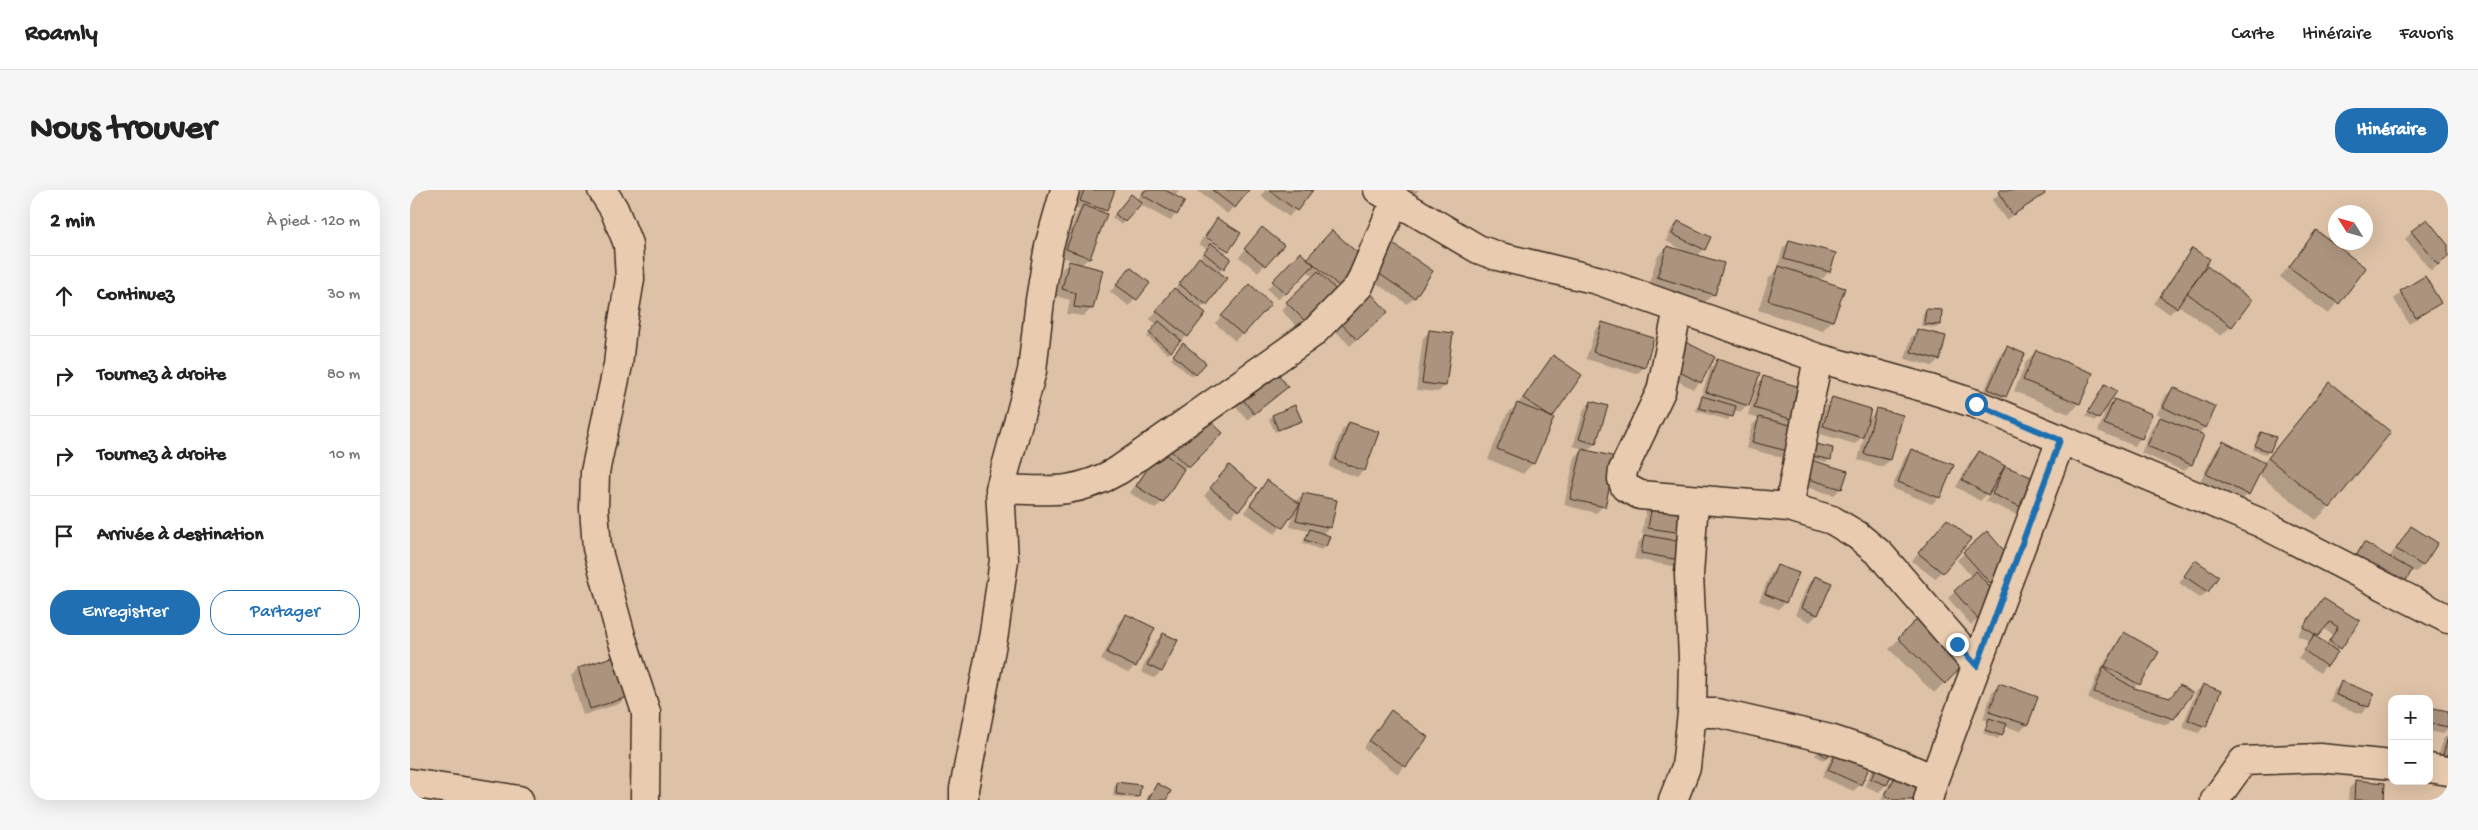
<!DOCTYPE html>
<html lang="fr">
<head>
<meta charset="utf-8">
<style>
	:root { --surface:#fff; --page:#f6f6f6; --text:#222; --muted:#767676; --line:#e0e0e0; --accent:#1f6fb2 }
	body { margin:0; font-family:"Gochi Hand",sans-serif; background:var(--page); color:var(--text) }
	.controls { position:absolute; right:15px; bottom:15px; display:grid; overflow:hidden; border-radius:10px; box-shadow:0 5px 20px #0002 }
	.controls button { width:45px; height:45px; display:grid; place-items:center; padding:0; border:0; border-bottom:1px solid var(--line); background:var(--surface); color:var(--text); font:25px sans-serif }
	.compass { position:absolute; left:1918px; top:15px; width:45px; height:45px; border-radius:50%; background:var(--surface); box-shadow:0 5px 20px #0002; rotate:307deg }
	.stop { position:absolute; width:15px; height:15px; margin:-11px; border:4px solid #1f6fb2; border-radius:50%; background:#fff }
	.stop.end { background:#1f6fb2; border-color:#fff; box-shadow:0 1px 5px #0008 }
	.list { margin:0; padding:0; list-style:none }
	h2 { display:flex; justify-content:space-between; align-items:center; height:65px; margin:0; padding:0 20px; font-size:21px }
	h2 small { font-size:16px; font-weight:400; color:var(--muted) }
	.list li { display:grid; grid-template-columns:32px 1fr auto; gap:15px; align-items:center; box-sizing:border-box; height:80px; padding:0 20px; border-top:1px solid var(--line) }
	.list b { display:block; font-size:19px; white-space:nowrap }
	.list em { font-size:16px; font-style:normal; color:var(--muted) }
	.actions { display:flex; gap:10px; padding:15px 20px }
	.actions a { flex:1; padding:11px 0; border:1px solid var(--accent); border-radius:20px; text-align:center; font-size:18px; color:var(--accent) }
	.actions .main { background:var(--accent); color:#fff }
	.icon { flex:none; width:28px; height:28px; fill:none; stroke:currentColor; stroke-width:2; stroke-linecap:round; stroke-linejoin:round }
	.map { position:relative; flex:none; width:2038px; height:610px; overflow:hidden; border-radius:20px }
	header { display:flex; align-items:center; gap:30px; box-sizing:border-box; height:70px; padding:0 25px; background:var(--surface); border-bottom:1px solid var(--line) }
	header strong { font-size:24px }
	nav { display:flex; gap:28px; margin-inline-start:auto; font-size:18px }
	.intro { display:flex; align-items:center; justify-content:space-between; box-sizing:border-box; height:120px; padding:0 30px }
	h1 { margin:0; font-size:35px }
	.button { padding:12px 22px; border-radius:20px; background:var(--accent); color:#fff; font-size:18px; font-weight:700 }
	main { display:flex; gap:30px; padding:0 30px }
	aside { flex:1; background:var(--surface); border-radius:20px; box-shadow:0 5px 20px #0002 }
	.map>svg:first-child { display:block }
</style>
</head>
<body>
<header>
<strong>Roamly</strong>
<nav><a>Carte</a><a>Itinéraire</a><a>Favoris</a></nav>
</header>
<div class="intro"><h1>Nous trouver</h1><a class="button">Itinéraire</a></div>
<main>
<aside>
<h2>2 min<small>À pied · 120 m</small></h2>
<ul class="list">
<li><svg class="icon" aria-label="ahead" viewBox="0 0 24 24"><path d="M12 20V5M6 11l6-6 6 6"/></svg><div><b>Continuez</b></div><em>30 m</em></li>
<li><svg class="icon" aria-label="right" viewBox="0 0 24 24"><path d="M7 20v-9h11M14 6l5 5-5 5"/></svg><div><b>Tournez à droite</b></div><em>80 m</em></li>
<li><svg class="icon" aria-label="right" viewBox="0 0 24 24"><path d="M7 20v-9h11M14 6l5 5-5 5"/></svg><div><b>Tournez à droite</b></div><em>10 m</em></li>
<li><svg class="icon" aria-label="arrive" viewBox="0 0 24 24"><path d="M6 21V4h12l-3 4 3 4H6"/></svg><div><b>Arrivée à destination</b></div></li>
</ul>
<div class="actions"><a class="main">Enregistrer</a><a>Partager</a></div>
</aside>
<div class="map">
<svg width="2038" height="610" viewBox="0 0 2038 610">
	<rect width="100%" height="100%" fill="#dec2a7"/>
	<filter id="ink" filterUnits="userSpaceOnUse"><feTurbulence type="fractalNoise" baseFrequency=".02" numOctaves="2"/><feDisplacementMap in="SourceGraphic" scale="10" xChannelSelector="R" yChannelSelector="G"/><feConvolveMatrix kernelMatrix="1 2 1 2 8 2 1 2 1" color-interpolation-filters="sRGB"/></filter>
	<g filter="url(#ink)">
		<path fill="#0003" fill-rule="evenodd" d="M670 0H704L693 24 679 68 671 75 681 119 674 126 657 124 660 110 646 106 652 79 659 72 665 74 666 72 650 66 667 23 670 20 664 17Z
			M733 0H753L758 3 757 0H770L764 6 766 24 760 31 729 14 711 35 702 27 718 9 727 10Z
			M789 0H838L817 24 788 1Z
			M855 0H901L879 27 851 6Z
			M995 0H1009L1003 6Z
			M1593 0H1631L1633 3 1596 30 1582 10Z
			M807 29 818 59 795 45Z
			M1268 33 1294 59 1287 66 1303 104 1293 114 1238 97 1247 67 1257 57 1278 63 1256 51 1261 39Z
			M1906 42 1954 78 1918 124 1870 87Z
			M2002 42 2038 57V67L2021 81 1995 49Z
			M846 46 872 55 848 82 829 67Z
			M793 47 817 62 814 65 813 78 808 83 796 114 790 119 777 146 758 164 737 147 747 135 740 129 797 59 789 54Z
			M915 48 952 68 923 99 892 142 871 120 904 87 896 80 868 110 857 99 890 64 897 70Z
			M1380 51 1424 64 1419 82 1412 89 1398 85 1397 87 1422 131 1412 141 1348 120 1359 88 1370 77 1368 76 1373 58Z
			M1782 59 1786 89 1797 78 1821 136 1811 146 1768 115 1760 124 1744 114 1776 66Z
			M976 62 1004 107 997 114 959 88Z
			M720 79 738 93 719 116 700 102Z
			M1991 102 2029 112 1999 134 1984 109Z
			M833 103 860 114 825 151 805 133Z
			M1516 120 1530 135 1526 138 1511 136 1513 123Z
			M976 122 940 156 921 136Z
			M1192 134 1234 177 1227 184 1176 169 1185 140Z
			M1508 140 1529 169 1522 176 1495 169 1501 147Z
			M1020 141 1035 196 1028 202 1006 200 1013 148Z
			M1597 157 1595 206 1588 213 1572 206 1590 164Z
			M770 158 785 184 782 187 761 169Z
			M1265 158 1290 192 1283 199 1252 183Z
			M1626 161 1669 214 1659 224 1604 201 1616 172Z
			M1143 166 1141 227 1123 273 1113 284 1078 269 1097 224 1108 214Z
			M1308 170 1337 215 1331 222 1324 220 1318 230 1286 221 1301 177Z
			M1354 187 1398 200 1380 262 1373 268 1336 258 1342 235 1349 229 1338 225 1347 194Z
			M1919 193V317L1906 330 1848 284 1838 304 1831 311 1790 291 1806 260 1813 253 1853 273Z
			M877 197 837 230 822 211Z
			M1692 199 1688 228 1685 231 1676 226Z
			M1763 199 1795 237 1788 244 1781 274 1774 281 1731 263 1743 235 1752 226 1747 224 1756 205Z
			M1423 208 1457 230 1467 220 1491 226 1480 270 1473 277 1448 270 1457 236 1455 235 1452 247 1445 254 1407 243 1416 215Z
			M1704 210 1740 224 1730 249 1724 256 1688 241 1697 217Z
			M1181 212 1185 254 1177 262 1193 316 1186 323 1154 315 1165 267 1174 259 1163 256 1174 219Z
			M793 226 811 243 770 283 752 312 745 319 720 303 744 268 755 265Z
			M862 226 890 230 865 242 859 229Z
			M939 233 954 280 947 287 919 277 932 240Z
			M1851 243 1859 261 1856 264 1843 260Z
			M1406 255 1420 269 1416 272 1401 269Z
			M1502 260 1529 307 1522 314 1482 298 1495 267Z
			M1569 262 1594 277 1631 293 1612 327 1576 311 1581 300 1570 311 1546 297 1562 269Z
			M1401 271 1431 298 1424 305 1389 295Z
			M819 276 846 298 821 327 794 306Z
			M857 292 885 312 893 304 920 337 912 344 915 356 911 360 893 353 899 341 880 337 884 321 865 344 834 322Z
			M1237 312 1278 352 1262 349 1261 351 1277 354 1267 377 1224 369 1228 353 1236 345 1232 344Z
			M1530 338 1559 349 1525 389 1502 371Z
			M2001 338 2012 376 2006 382 2001 380 1939 375 1954 354 1985 372 1986 370 1980 366Z
			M1577 343 1596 378 1576 395 1582 417 1561 435 1538 408 1562 387 1547 370Z
			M1785 372 1797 402 1790 408 1769 393Z
			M1368 376 1375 413 1368 419 1349 411 1361 383Z
			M1405 387 1421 394 1407 425 1400 432 1385 425 1398 394Z
			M1913 409 1949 432 1910 483 1888 468 1900 452 1887 445ZM1913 438 1922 445 1915 455 1905 447Z
			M1518 420 1563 464 1524 503 1479 459Z
			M716 426 725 476 718 483 691 470 709 432Z
			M753 444 766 450 751 482 744 488 731 482 746 451Z
			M1714 444 1747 462 1724 499 1759 509 1770 496 1763 528 1756 535 1678 509 1687 485 1708 451Z
			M168 479 216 507 209 514 173 525 161 486Z
			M1931 493 1958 517 1951 524 1920 512 1924 500Z
			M1589 495 1617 535 1610 541 1595 536 1588 549 1573 543 1578 531 1573 529 1582 502Z
			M1793 495 1795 536 1788 543 1772 537 1786 502Z
			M2019 518 2038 522V538L2033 544 2019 541Z
			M981 521 1016 547 988 584 953 558Z
			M2038 544V582L2025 579 2033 549Z
			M1411 556 1417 567 1413 570 1405 565Z
			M1424 561 1450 595 1443 601 1412 587Z
			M1489 564 1476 595 1469 602 1455 596 1468 565Z
			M1485 583 1505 610H1471Z
			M1946 592 1973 610H1938L1939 598Z
			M708 594 728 606 725 609 703 606 704 597Z
			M747 595 755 610H736L740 602Z"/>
		<path fill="#ab937d" stroke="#3b2a1e" d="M674 0H705L697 21 670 11Z
			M735 0H755L775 11 767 25 732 5Z
			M802 0H839L825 18Z
			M859 0H903L887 21Z
			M1590 0H1633L1635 4 1603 25 1588 2Z
			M721 4 732 13 715 32 705 24Z
			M673 15 697 24 680 68 656 59Z
			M807 28 831 43 819 61 795 47Z
			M2017 29 2038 55V67L2028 75 2001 41Z
			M1268 31 1301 47 1295 60 1262 44Z
			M852 37 874 55 856 76 834 59Z
			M922 40 953 68 929 96 897 68Z
			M1906 40 1956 78 1929 114 1879 77Z
			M1379 50 1426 63 1420 82 1374 69Z
			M801 53 821 68 814 79 794 63Z
			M983 54 1023 81 1005 108 965 81Z
			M1257 56 1314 73 1305 105 1247 87Z
			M1782 58 1800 69 1767 118 1750 107Z
			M890 62 904 75 876 104 862 91Z
			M789 67 817 88 797 115 769 94Z
			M659 71 693 80 683 119 664 117 666 103 652 99Z
			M1369 76 1435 98 1423 131 1358 110Z
			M1797 76 1842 110 1822 137 1777 103Z
			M720 77 740 93 727 110 706 95Z
			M908 81 932 106 900 136 876 112Z
			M2015 86 2031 113 2006 128 1990 101Z
			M840 94 861 114 833 145 811 126Z
			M764 98 796 123 778 147 746 121Z
			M957 99 978 122 947 150 926 128Z
			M1516 119 1532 120 1531 135 1514 134Z
			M749 131 771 150 761 162 739 143Z
			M1192 132 1244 148 1235 178 1183 162Z
			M1507 139 1536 146 1530 170 1501 162Z
			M1019 140 1043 143 1036 196 1012 193Z
			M1272 150 1305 167 1291 193 1258 176Z
			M773 153 796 173 786 185 763 165Z
			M1597 156 1615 164 1596 207 1578 199Z
			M1626 160 1683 183 1670 214 1613 190Z
			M1143 165 1172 185 1142 228 1113 208Z
			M1307 169 1350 183 1339 216 1296 202Z
			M862 176 878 197 844 224 828 203Z
			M1353 186 1400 200 1391 232 1344 218Z
			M1919 192 1981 242 1920 318 1858 268Z
			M1695 194 1707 201 1689 229 1678 222Z
			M1763 197 1806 217 1796 238 1753 217Z
			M1292 206 1326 216 1323 227 1289 218Z
			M1422 207 1461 219 1453 248 1413 236Z
			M1704 209 1742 224 1732 249 1694 234Z
			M1181 211 1198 216 1186 254 1169 249Z
			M1107 213 1144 228 1124 274 1087 259Z
			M885 215 892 231 868 240 862 225Z
			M1466 218 1493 225 1481 270 1454 264Z
			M793 224 813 243 779 278 759 259Z
			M1349 227 1388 237 1381 262 1342 252Z
			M1750 227 1794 245 1782 275 1737 256Z
			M939 232 969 242 955 281 925 270Z
			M1851 242 1866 247 1860 262 1845 256Z
			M1813 251 1855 273 1839 305 1796 284Z
			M1406 254 1423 258 1421 270 1403 266Z
			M1172 259 1206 267 1195 317 1160 309Z
			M1501 259 1544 275 1530 308 1488 292Z
			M750 260 774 279 753 313 726 296Z
			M1569 261 1595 276 1578 305 1552 290Z
			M1401 270 1438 281 1432 299 1395 288Z
			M819 275 847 298 829 321 800 298Z
			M1595 276 1633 292 1620 321 1582 304Z
			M857 290 890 314 873 338 840 315Z
			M893 303 927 310 921 338 886 330Z
			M1244 304 1291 312 1286 345 1238 338Z
			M1537 329 1561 349 1533 383 1508 363Z
			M2001 336 2028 353 2013 376 1986 359Z
			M900 339 920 346 916 357 895 350Z
			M1577 341 1604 372 1580 393 1553 362Z
			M1234 345 1278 353 1275 371 1231 363Z
			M1954 352 2002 380 1993 396 1945 368Z
			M1785 370 1809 386 1798 402 1774 386Z
			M1367 375 1389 383 1376 413 1355 404Z
			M1566 381 1591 410 1568 429 1544 401Z
			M1405 386 1422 393 1408 425 1391 418Z
			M1913 408 1950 431 1931 459 1919 451 1928 437 1920 432 1908 446 1893 437Z
			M1518 418 1564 464 1535 494 1488 448Z
			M716 424 745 438 726 477 697 463Z
			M1714 442 1749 462 1730 495 1695 476Z
			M753 443 768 450 752 482 737 475Z
			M1904 445 1928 462 1917 477 1894 460Z
			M205 466 218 507 180 519 168 478Z
			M1694 476 1702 485 1724 498 1760 508 1770 495 1783 503 1764 529 1684 502Z
			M1931 491 1964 504 1959 517 1926 505Z
			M1589 493 1628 507 1618 535 1579 522Z
			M1793 494 1811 501 1796 537 1778 530Z
			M2019 517 2038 521V537L2019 533Z
			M981 520 1018 547 996 577 959 551Z
			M1579 528 1597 534 1592 546 1575 540Z
			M2038 547V574L2031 572Z
			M1414 551 1424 558 1417 568 1408 561Z
			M1431 553 1464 568 1451 595 1418 580Z
			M1475 557 1491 564 1477 595 1461 589Z
			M1492 575 1518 589 1506 610H1484L1475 605Z
			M1945 590 1975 593 1974 610H1944Z
			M707 592 731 595 729 607 706 604Z
			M747 593 761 601 756 610H738Z"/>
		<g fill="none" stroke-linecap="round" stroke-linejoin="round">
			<g stroke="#3b2a1e" stroke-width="31">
				<path id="minor" d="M192 0 204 19 218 54 220 89 212 137 208 175 185 282 184 319 187 358 211 446 236 522 235 610
					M968 0 1068 59 1087 66 1187 90 1408 168 1520 199 1566 214 1851 333 2038 429
					M1268 119 1251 201 1213 280 1212 289 1215 297 1230 305 1379 317 1422 330 1447 345 1470 364 1567 476
					M590 299C638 301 666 305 709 280L903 143 949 96 986 9
					M1379 317 1408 168
					M1282 523H1307L1420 549 1468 565 1524 589
					M2019 578 2038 581
					M0 593 109 610
					M554 610V599L584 443 594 370 590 299 622 181 630 110 639 56 655 0
					M1263 610 1276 577 1282 523 1283 467 1279 385 1284 311
					M1518 610 1524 589 1651 250
					M1805 610 1833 571 1910 568 1982 575"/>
			</g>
			<use href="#minor" stroke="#e9ccb0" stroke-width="28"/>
		</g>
	</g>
	<g fill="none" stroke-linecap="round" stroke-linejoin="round" filter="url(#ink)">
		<path stroke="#1f6fb2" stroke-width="6" d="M1547 454 1567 476 1650 250 1566 214"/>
	</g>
</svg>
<div class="controls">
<button>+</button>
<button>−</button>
</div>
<svg class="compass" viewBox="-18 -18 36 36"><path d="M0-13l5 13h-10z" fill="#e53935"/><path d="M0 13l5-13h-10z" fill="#767676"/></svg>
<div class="stop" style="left:1566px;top:214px"></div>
<div class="stop end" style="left:1547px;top:454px"></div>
</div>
</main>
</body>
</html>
